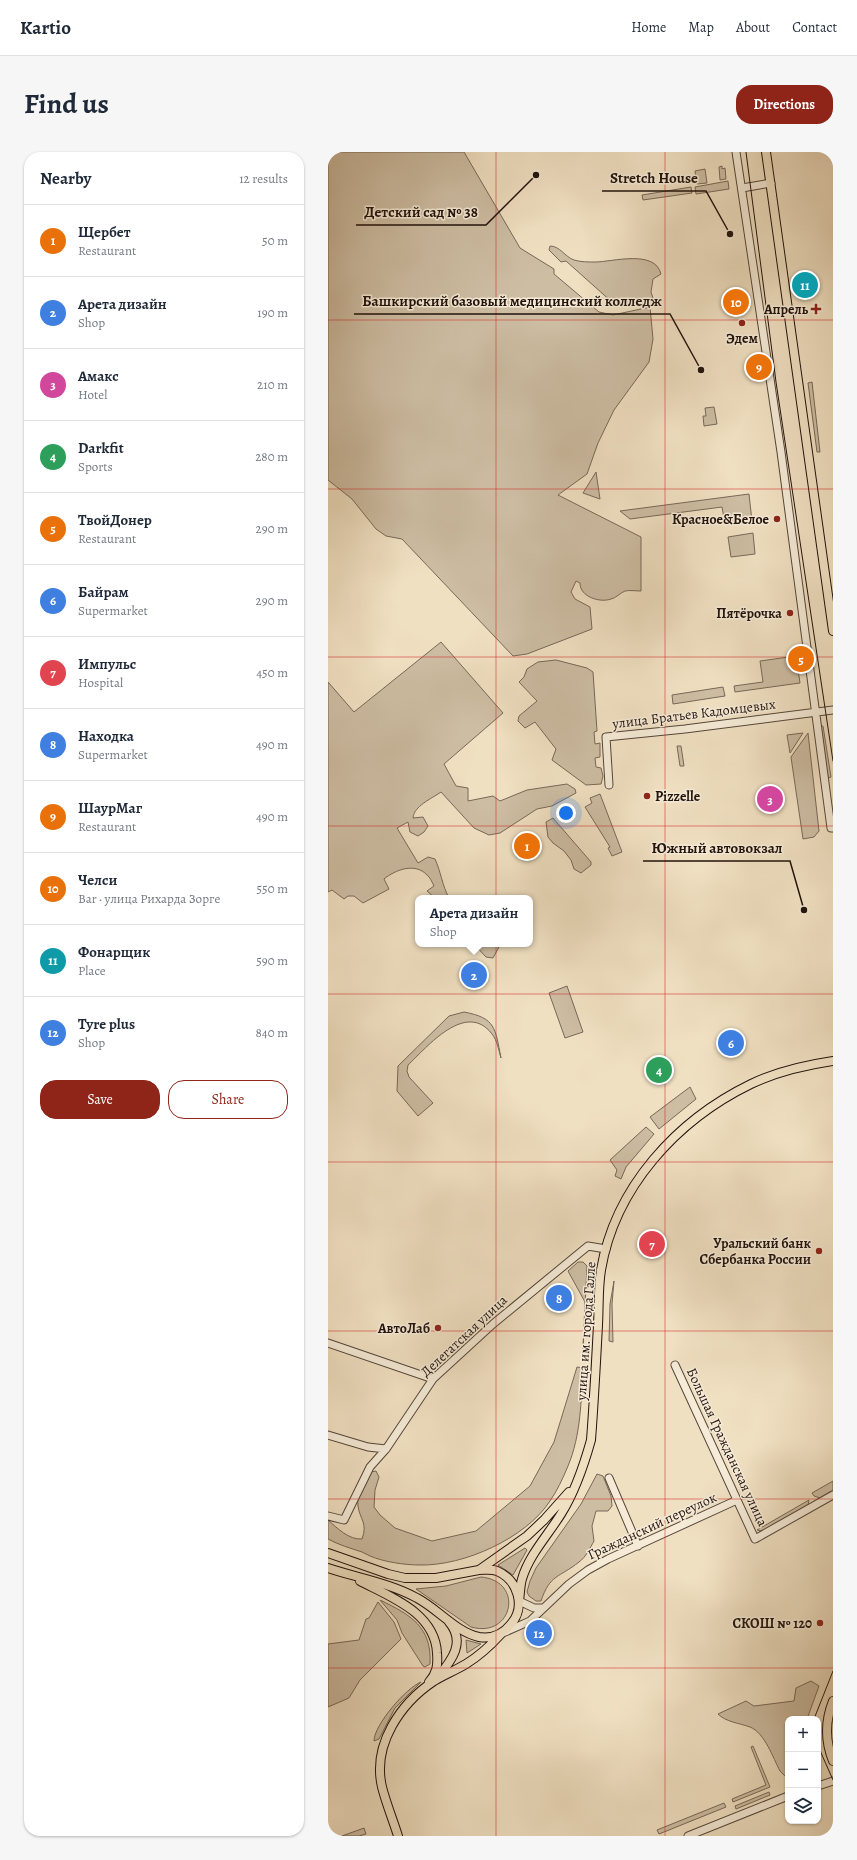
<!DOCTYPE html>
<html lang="en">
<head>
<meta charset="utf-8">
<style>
	:root { --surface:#fff; --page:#f6f6f7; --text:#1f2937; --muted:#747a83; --line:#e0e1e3; --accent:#8f2418 }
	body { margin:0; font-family:Alegreya,serif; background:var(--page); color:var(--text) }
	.controls { position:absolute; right:12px; bottom:12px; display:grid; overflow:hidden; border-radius:8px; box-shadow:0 1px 3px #0004 }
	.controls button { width:36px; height:36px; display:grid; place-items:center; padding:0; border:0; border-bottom:1px solid var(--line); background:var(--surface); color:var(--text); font:20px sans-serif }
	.you { position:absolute; left:238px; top:661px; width:14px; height:14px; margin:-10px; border:3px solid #fff; border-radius:50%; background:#1a73e8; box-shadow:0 0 0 6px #1a73e833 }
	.badge { display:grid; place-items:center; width:26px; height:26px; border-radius:50%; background:var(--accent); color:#fff; font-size:13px; font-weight:700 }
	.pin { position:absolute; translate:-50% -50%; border:2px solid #fff; box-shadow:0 1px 4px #0006 }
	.popup { position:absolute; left:87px; top:743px; width:118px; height:52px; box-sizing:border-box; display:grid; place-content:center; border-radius:8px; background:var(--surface); filter:drop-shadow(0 1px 3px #0005); font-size:13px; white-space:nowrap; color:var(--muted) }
	.popup b { font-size:15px; color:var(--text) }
	.popup::after { content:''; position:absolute; left:50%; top:100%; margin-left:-8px; border:8px solid transparent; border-top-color:var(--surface) }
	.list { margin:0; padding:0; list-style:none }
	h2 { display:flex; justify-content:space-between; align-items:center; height:52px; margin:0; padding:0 16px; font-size:17px }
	h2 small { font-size:13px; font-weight:400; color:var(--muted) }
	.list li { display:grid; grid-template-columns:26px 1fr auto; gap:12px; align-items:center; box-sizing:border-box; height:72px; padding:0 16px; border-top:1px solid var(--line) }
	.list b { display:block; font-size:15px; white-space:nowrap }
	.list p { margin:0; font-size:13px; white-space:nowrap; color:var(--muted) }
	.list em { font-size:13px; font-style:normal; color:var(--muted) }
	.actions { display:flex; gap:8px; padding:12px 16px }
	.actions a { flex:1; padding:9px 0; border:1px solid var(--accent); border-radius:16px; text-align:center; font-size:14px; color:var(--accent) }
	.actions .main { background:var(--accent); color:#fff }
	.icon { flex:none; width:22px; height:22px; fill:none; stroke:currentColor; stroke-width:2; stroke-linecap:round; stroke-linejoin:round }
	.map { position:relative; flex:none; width:505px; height:1684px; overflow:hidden; border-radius:16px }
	header { display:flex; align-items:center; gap:24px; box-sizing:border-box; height:56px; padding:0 20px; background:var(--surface); border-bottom:1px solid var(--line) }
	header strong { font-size:19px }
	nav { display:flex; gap:22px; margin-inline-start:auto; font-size:14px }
	.intro { display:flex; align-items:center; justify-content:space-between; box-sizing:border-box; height:96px; padding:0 24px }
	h1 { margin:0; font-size:28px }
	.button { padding:10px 18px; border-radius:16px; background:var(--accent); color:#fff; font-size:14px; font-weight:700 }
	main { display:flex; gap:24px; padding:0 24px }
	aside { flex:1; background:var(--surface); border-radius:16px; box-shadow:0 1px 3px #0004 }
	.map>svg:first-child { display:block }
</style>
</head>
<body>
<header>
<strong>Kartio</strong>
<nav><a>Home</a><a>Map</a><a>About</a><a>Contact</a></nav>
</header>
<div class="intro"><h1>Find us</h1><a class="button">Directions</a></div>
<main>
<aside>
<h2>Nearby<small>12 results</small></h2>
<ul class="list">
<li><span class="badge" style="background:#e8710a">1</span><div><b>Щербет</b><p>Restaurant</p></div><em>50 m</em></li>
<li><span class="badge" style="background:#3f7fe0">2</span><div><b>Арета дизайн</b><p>Shop</p></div><em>190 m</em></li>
<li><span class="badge" style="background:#d1479c">3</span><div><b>Амакс</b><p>Hotel</p></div><em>210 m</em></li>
<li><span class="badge" style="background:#2e9e5b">4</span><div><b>Darkfit</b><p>Sports</p></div><em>280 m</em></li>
<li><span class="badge" style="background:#e8710a">5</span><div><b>ТвойДонер</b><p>Restaurant</p></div><em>290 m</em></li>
<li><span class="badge" style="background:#3f7fe0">6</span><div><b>Байрам</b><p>Supermarket</p></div><em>290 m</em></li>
<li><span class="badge" style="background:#e0444e">7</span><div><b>Импульс</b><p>Hospital</p></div><em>450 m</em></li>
<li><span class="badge" style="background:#3f7fe0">8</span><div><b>Находка</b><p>Supermarket</p></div><em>490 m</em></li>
<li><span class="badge" style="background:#e8710a">9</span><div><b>ШаурМаг</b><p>Restaurant</p></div><em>490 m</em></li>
<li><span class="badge" style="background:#e8710a">10</span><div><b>Челси</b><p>Bar · улица Рихарда Зорге</p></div><em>550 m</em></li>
<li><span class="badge" style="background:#0f9aa8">11</span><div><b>Фонарщик</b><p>Place</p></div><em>590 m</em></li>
<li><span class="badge" style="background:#3f7fe0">12</span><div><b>Tyre plus</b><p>Shop</p></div><em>840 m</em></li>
</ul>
<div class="actions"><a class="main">Save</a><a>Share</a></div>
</aside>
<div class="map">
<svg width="505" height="1684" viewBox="0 0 505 1684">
	<rect width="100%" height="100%" fill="#f0e0c2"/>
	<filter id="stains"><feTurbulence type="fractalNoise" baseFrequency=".005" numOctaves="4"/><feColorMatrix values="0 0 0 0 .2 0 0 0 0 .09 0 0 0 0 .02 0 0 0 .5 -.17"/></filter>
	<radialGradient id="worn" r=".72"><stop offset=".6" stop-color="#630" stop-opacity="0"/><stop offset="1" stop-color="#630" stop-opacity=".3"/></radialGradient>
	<path fill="#cdbda3" stroke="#776858" d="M0 0H136L192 96 226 117V122L271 160 285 163 322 155 325 187 321 210 286 258 270 291 259 322 230 343 313 385V439C308 439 302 438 297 439 292 441 288 446 283 447 272 451 252 445 252 431L248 429 243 440 247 447 262 455 264 477 199 502 185 504 74 387 58 384 48 377 24 347 0 328Z
		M394 14V17L397 16 398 27 392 28 391 15Z
		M377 17 379 31 369 32 367 19Z
		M400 29 401 37 368 42 367 35Z
		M363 35 364 41 315 48 314 43Z
		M222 94C232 94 237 105 246 108 252 110 261 110 267 110 284 110 327 97 333 122L325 127 323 140 325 146 291 153 285 151 238 109 233 110 221 98Z
		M484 230 492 300H489L480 231Z
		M386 255 389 272 376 274 375 264H378L377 256Z
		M268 320 272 347 255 341Z
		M421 342 424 369 397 372 394 355 302 367 292 359Z
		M425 381 427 402 403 405 400 385Z
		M113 490 175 561 116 612 128 634 140 636V649L165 644 172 649 199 638 239 632 247 637 248 641 224 654 209 657 172 681 161 683 146 676 113 640C103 647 86 654 85 666L95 665 100 674 96 680 90 684 82 680 80 670 69 676 90 711 100 705 107 707C113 720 114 733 121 746H107L99 739 106 734C104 730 102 725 99 723 87 710 67 718 56 727L61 737 35 751 26 744H20L16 747 4 738 0 740V530L26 560Z
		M468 504 472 531 407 540 406 534 435 530 432 509Z
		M228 508 259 516 265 520 269 579 266 580 267 592 272 591V605L267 606 268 615 273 616 275 624 273 632 258 633 224 608 228 597 207 570 197 576 190 569 191 564 209 549 191 530 196 525 199 517 210 510Z
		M395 535 397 544 345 552 344 543Z
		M492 574H495L503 625 500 626Z
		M475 581 462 601 459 583Z
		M480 581 491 679 486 685 475 687 463 605Z
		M349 594H353L356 614H352Z
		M272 642 294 700 284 704 280 696 282 695 257 655 264 651 262 646Z
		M225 666 263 710V713L253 721 246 717 243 708 236 699 225 691 220 685 218 670Z
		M146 792H165L171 795 165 806 158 805Z
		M239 834 255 880 237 886 221 841Z
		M136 860C168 866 167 876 173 906 171 899 169 888 164 882 138 848 99 895 80 913L79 919 81 925 105 951 90 964 69 939 70 914 121 864Z
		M362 935 368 947 331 977 322 965Z
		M318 975 326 982 298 1015 293 1027 287 1024 289 1018 282 1008Z
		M250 1110H255L259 1114 255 1197 257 1150 240 1119Z
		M286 1129 284 1152 285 1190 281 1189 282 1152Z
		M249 1215 255 1216C253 1249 253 1283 240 1314 235 1326 229 1339 222 1349 198 1386 136 1414 92 1413 77 1413 56 1410 42 1404 39 1403 37 1401 34 1400 22 1396 11 1393 0 1387V1368C9 1376 21 1388 34 1387 40 1371 32 1368 30 1354 28 1343 38 1329 43 1320L48 1319 51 1325 47 1338 46 1355 52 1363 67 1376 104 1389 148 1379 202 1334 226 1290Z
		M269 1322 275 1324 283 1344 284 1354 280 1359H268L264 1374 266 1389C262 1396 258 1405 251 1410 231 1426 222 1422 213 1449H208L201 1444 199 1440 202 1429 208 1416 253 1352Z
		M505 1329V1338L492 1346 486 1344 484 1341Z
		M481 1348 480 1353 434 1379 429 1378Z
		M197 1396 199 1398 185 1423 170 1413Z
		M153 1425C197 1429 185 1487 143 1475L88 1437 118 1434Z
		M52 1448C83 1463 104 1475 102 1512L97 1515 95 1514 74 1481 69 1468Z
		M50 1450 66 1470 73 1487 32 1528 21 1546 0 1555V1492L31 1488 38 1467 41 1466Z
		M138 1488 153 1492 139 1501Z
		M483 1529 491 1534 479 1567H460V1623L457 1624 452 1619C445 1606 437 1581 422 1575 411 1571 398 1570 390 1562L418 1549 426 1554 466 1549 468 1536Z
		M93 1530 67 1556 51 1587 46 1589C46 1573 78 1536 93 1530Z
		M425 1594 442 1635 405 1650 404 1647 438 1633 423 1595Z
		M441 1640 442 1643 408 1657 407 1654Z
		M396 1651 398 1655 331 1682 329 1678Z
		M36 1676 38 1682 31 1684H14Z"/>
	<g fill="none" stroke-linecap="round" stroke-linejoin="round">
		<g stroke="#55463a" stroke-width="9">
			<path id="minor" d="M408 0 453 300 503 676H505
				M414 36 443 31
				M281 633 278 585 357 577 505 558
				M0 1191 105 1227
				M347 1213 427 1387 505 1343
				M0 1283 40 1295 58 1297
				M281 1326 310 1394
				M0 1364 16 1368 42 1315 58 1297 105 1227 165 1172 260 1094 278 1097
				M191 1449 206 1456H215
				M175 1481 202 1469 241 1432 260 1418 280 1407 409 1348
				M490 1634 505 1629
				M360 1684 460 1644"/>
		</g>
		<g stroke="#21120c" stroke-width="10">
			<path id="major" d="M438 0 505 479
				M0 1401 60 1422 77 1426H108L151 1418 199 1384 216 1368 241 1340
				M0 1416C30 1426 62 1431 89 1446 110 1457 128 1480 151 1485 164 1487 175 1482 183 1472 198 1455 190 1428 169 1419 164 1417 158 1418 151 1418
				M32 1429C63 1445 107 1461 109 1501 110 1513 109 1521 101 1530
				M191 1449C192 1442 192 1434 194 1427 201 1403 220 1383 233 1362 247 1340 256 1313 263 1288 266 1249 268 1211 270 1173 271 1155 270 1136 273 1118 287 1035 349 968 423 932 448 920 478 913 505 909
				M110 1525C124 1508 138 1490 121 1470
				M505 1549C497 1569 497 1589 505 1609
				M70 1684C65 1668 58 1651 54 1635 44 1592 73 1551 106 1529 116 1523 128 1518 138 1512 151 1504 163 1493 173 1482"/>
		</g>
		<use href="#minor" stroke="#f5ebd7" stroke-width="7"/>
		<use href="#major" stroke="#f0e0c2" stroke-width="8"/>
		<path stroke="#21120c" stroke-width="1" d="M418 0 448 230 505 609
			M486 1567 505 1519
			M490 1594 505 1628"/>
	</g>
	<path fill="none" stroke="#d62828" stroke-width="1" stroke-opacity="0.55" d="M168 0V1684M337 0V1684M0 168H505M0 337H505M0 505H505M0 674H505M0 842H505M0 1010H505M0 1179H505M0 1347H505M0 1516H505"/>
	<g fill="#8f2418" stroke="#f5ebd7" stroke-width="1.5">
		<path d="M486 151h4v4h4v4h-4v4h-4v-4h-4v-4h4z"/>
		<circle cx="414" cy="171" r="4"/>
		<circle cx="449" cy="367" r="4"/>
		<circle cx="462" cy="461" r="4"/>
		<circle cx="319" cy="644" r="4"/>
		<circle cx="491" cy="1099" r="4"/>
		<circle cx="110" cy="1176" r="4"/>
		<circle cx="492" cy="1471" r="4"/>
	</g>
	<g text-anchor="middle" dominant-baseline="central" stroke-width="3" stroke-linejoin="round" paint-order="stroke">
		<g font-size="14" font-weight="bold" fill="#21120c" stroke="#f5ebd7" text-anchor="end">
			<text x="480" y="157">Апрель</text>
			<text x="414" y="186" text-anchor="middle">Эдем</text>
			<text x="441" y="367">Красное&amp;Белое</text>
			<text x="454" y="461">Пятёрочка</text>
			<text x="327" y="644" text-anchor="start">Pizzelle</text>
			<text x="483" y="1091">Уральский банк<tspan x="483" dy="16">Сбербанка России</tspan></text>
			<text x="102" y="1176">АвтоЛаб</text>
			<text x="484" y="1471">СКОШ № 120</text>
		</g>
		<g font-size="14" fill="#21120c" stroke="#f5ebd7">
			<text transform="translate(366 562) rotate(-7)">улица Братьев Кадомцевых</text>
			<text transform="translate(258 1179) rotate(-86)">улица им. города Галле</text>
			<text transform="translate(136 1184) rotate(-43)">Делегатская улица</text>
			<text transform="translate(399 1295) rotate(65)">Большая Гражданская улица</text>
			<text transform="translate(324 1374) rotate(-25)">Гражданский переулок</text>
		</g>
	</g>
	<path fill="none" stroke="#21120c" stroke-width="1.5" d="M402 82L378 39H274M208 23L158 73H28M373 218L342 162H26M476 758L462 709H315"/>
	<g fill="#21120c" stroke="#f5ebd7" stroke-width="1.5">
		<circle cx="402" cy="82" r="4"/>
		<circle cx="208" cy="23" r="4"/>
		<circle cx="373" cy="218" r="4"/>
		<circle cx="476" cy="758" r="4"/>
	</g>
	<g font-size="15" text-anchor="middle" font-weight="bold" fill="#21120c" stroke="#f5ebd7" stroke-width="3" stroke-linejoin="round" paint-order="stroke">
		<text x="326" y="31">Stretch House</text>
		<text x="93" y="65">Детский сад № 38</text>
		<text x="184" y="154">Башкирский базовый медицинский колледж</text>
		<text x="389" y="701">Южный автовокзал</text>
	</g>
	<rect width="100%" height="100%" filter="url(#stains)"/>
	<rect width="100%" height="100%" fill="url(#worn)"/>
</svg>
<div class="controls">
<button>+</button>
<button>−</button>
<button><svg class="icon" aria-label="layers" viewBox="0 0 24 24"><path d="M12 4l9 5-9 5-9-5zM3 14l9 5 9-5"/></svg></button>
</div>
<div class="you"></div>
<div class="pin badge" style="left:199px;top:694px;background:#e8710a">1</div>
<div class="pin badge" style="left:146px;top:823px;background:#3f7fe0">2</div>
<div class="popup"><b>Арета дизайн</b>Shop</div>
<div class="pin badge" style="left:442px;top:647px;background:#d1479c">3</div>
<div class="pin badge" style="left:331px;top:918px;background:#2e9e5b">4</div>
<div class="pin badge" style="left:473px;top:507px;background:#e8710a">5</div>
<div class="pin badge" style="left:403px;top:891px;background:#3f7fe0">6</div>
<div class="pin badge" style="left:324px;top:1092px;background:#e0444e">7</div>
<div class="pin badge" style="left:231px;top:1146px;background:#3f7fe0">8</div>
<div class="pin badge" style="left:431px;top:215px;background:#e8710a">9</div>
<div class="pin badge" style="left:408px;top:150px;background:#e8710a">10</div>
<div class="pin badge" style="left:477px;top:133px;background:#0f9aa8">11</div>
<div class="pin badge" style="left:211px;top:1481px;background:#3f7fe0">12</div>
</div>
</main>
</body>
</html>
